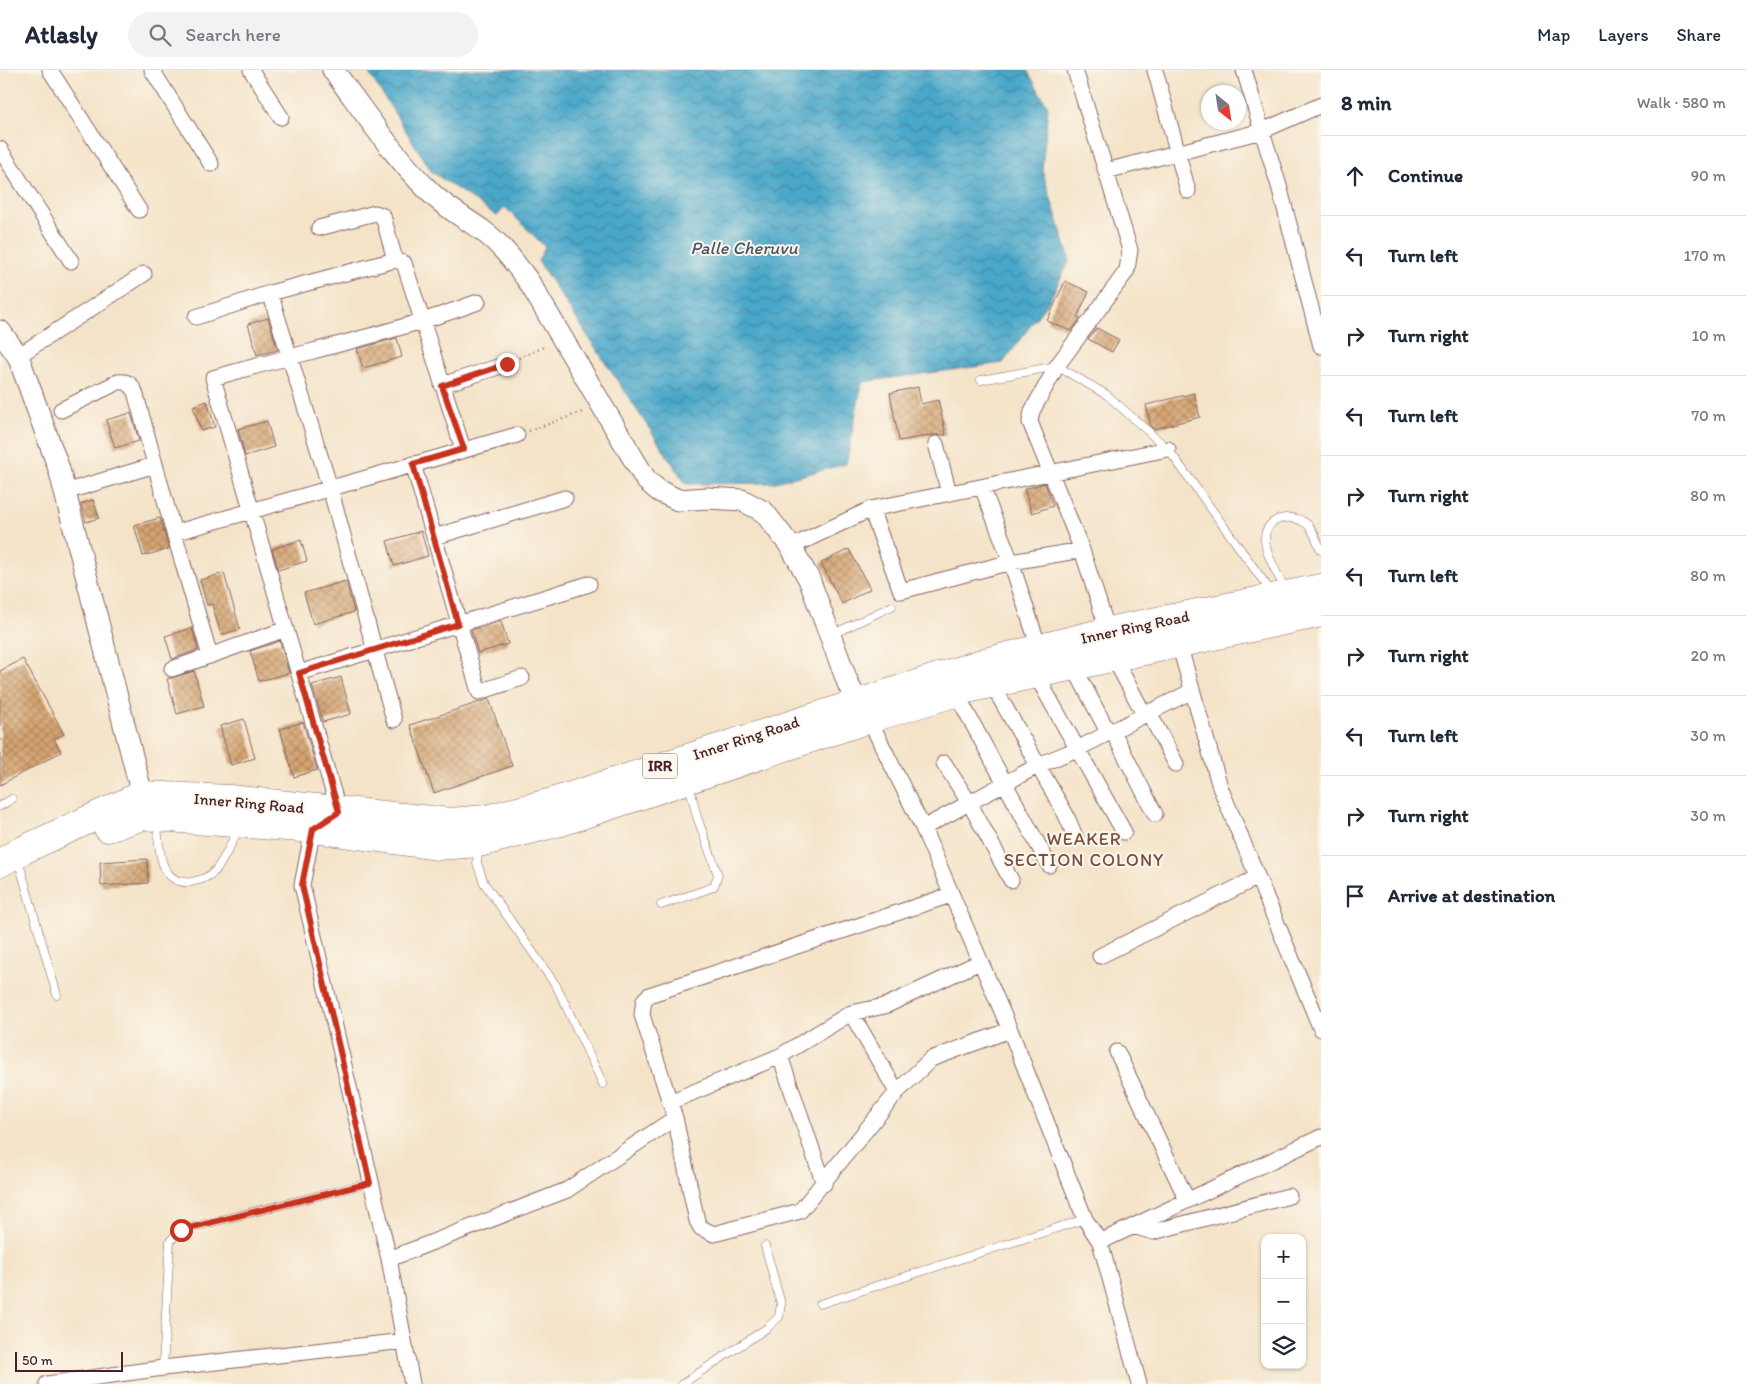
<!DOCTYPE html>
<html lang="en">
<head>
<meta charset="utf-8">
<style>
	:root { --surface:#fff; --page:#f2f2f3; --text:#1f2937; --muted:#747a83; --line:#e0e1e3 }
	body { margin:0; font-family:Itim,sans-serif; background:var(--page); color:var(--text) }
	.controls { position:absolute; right:15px; bottom:15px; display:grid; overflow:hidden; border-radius:10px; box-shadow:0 1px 4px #0004 }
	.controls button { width:45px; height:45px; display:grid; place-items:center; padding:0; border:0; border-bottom:1px solid var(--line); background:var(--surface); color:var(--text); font:25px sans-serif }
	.compass { position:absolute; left:1201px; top:15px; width:45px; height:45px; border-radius:50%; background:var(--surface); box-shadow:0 1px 4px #0004; rotate:150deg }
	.scale { position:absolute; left:15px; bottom:12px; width:108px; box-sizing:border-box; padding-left:5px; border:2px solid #4a1f2b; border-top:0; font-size:14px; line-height:18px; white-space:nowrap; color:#4a1f2b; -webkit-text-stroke:4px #fbf7ec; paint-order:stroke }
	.stop { position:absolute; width:15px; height:15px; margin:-11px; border:4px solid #c8321e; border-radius:50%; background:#fff }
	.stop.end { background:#c8321e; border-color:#fff; box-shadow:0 1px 5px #0008 }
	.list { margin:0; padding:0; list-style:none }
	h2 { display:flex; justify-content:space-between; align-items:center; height:65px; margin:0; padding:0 20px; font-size:21px }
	h2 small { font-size:16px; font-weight:400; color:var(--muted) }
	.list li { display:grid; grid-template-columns:32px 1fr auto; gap:15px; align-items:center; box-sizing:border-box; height:80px; padding:0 20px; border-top:1px solid var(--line) }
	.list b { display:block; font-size:19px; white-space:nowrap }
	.list em { font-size:16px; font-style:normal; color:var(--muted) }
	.icon { flex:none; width:28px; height:28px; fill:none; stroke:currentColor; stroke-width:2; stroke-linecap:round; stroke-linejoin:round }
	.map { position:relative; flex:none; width:1321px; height:1314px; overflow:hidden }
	header { display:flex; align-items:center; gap:30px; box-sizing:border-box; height:70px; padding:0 25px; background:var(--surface); border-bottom:1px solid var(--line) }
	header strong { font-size:24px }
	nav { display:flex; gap:28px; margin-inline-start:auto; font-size:18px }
	.search { width:350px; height:45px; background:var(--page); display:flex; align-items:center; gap:12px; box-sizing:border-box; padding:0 18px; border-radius:28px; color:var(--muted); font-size:19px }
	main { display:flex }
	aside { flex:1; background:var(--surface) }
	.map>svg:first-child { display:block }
</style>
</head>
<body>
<header>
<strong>Atlasly</strong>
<div class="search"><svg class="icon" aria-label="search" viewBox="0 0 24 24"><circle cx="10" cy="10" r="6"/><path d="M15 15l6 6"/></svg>Search here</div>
<nav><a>Map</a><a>Layers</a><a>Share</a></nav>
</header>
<main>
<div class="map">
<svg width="1321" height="1314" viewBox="0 0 1321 1314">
	<defs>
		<pattern id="water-waves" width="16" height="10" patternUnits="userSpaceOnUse" patternTransform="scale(1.25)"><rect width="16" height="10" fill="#4aa7c9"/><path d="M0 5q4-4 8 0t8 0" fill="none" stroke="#4087a3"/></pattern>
		<pattern id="building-cross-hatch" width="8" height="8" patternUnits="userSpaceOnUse" patternTransform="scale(1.25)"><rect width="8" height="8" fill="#d5a471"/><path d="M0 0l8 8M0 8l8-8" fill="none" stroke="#af855d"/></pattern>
	</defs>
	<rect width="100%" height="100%" fill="#fbf7ec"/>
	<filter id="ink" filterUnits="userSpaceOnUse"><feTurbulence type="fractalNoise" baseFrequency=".02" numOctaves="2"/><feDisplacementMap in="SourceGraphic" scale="10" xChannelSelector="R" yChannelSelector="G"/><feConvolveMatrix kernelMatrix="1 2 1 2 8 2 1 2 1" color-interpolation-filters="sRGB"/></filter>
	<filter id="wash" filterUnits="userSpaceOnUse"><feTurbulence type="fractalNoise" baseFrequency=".0096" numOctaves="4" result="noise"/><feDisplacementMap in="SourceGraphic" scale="20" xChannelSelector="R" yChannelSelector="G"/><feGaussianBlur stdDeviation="1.12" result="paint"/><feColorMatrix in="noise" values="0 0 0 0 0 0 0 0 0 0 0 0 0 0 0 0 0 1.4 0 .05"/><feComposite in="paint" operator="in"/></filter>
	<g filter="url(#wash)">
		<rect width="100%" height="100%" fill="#f4e3c8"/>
		<path fill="url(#water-waves)" stroke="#4a637a" d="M367 0H1027L1048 37 1042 100 1070 190 1050 229 1003 293 862 312 846 394 772 413 686 414 538 191 545 177 505 137 497 146 432 102Z"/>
		<g id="blocks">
			<path fill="url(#building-cross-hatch)" d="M1065 211 1089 222 1077 247 1080 249 1071 261 1047 251Z
				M268 248 278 280 257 285 248 254Z
				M1097 258 1119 270 1112 282 1088 269Z
				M397 268 402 287 363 298 357 279Z
				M918 317 921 334 938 330 946 365H932L899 371 890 323Z
				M1194 323 1200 347 1154 359 1151 357 1146 335Z
				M207 331 215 357 201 361 193 336Z
				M131 343 139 371 115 378 106 350Z
				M267 351 274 377 245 386 238 359Z
				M1045 413 1053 436 1032 443 1024 419Z
				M93 430 99 448 86 452 81 434Z
				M160 448 169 479 143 486 134 455Z
				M421 461 428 486 394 496 387 471Z
				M301 470 307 491 278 500 272 479Z
				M849 479 870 519 842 534 821 493Z
				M224 503 240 559 221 565 212 534 207 535 200 510Z
				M346 511 354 542 313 554 304 523Z
				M501 551 508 574 478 583 471 560Z
				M192 558 198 580 172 589 165 566Z
				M280 571 289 603 259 611 250 581Z
				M23 589 64 664 54 669 61 682 0 715V601Z
				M194 601 204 636 177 644 167 609Z
				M341 607 351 644 323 652 312 615Z
				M489 629 512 696 434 723 410 655Z
				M244 649 255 688 231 695 220 656Z
				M303 652 317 700 294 707 280 659Z
				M147 789 148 813 101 816 100 792Z"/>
		</g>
	</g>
	<g filter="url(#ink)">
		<use href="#blocks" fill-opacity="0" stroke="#866462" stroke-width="1"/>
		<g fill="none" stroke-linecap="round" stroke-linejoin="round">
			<g stroke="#866462" stroke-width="9">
				<path id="lane" d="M981 310 1057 296 1107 325 1168 379 1272 523
					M1285 520C1279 505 1265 485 1265 469 1264 447 1295 441 1309 456 1315 463 1317 472 1321 480
					M831 565 892 536
					M0 736 12 729
					M157 753C159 775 158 816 191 812 200 810 208 808 215 801 225 789 231 773 238 760
					M478 778 477 793 484 813 557 917 603 1014
					M21 800 57 925
					M661 835 708 819 714 816 718 805 697 747 689 714
					M820 1234 1085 1149
					M163 1298 170 1171 181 1160 369 1113
					M682 1314 767 1258 779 1247 781 1234 765 1176"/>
			</g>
			<g stroke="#866462" stroke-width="17">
				<path id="street" d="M50 0 139 140
					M152 0 211 94
					M251 0 281 47
					M1075 0 1130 180 1127 200 1123 206 1057 296 1032 341 1030 352 1082 480 1108 561
					M1155 0 1188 121
					M1321 35 1262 61 1279 116 1321 276
					M0 79 71 191
					M1106 101 1262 61 1244 0
					M319 158 375 143 383 146 395 190
					M270 223 395 190 404 193 463 379
					M196 247 270 223 330 418 394 650
					M18 286 144 204
					M442 315 507 294
					M61 340 118 312C128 311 131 314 135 322L174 463 517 365
					M936 374 949 423
					M413 394 479 622 522 608
					M982 417 1011 492 1039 578
					M65 422 155 395
					M174 463 210 586
					M434 467 565 428
					M791 477 871 439
					M1082 480 1011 492 901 521 871 439 1168 379
					M1179 574 1220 717 1321 959
					M1114 588 1144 644
					M1074 597 1108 662
					M172 599 286 559
					M299 603 589 514
					M1036 605 1124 762
					M992 614 1066 745 1075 766
					M956 623 1049 795
					M1148 641 1176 694
					M869 649 923 758 1010 960 1085 1149 1100 1172 1139 1314
					M1112 660 1155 744
					M944 693 970 734 1011 810
					M337 744 339 742 213 308C302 282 392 264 478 232
					M317 756 313 759 302 815 389 1189 412 1314
					M923 758 1039 695 1079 678 1192 621
					M951 825 649 925 644 930 642 945 675 1048 697 1151 701 1158 714 1164 800 1141 897 1022 931 989 1010 960
					M1100 886 1256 808
					M851 943 897 1022
					M1117 982 1187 1130
					M780 986 824 1114
					M670 1032 780 986 851 943 885 936 980 892
					M1134 1156 1153 1162 1289 1126
					M1100 1172 1321 1067
					M389 1189 567 1120 675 1048
					M47 1314 163 1298 404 1271"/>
			</g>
			<g stroke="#866462" stroke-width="23">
				<path id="secondary" d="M333 0C363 40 392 84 428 120 444 137 464 147 483 161 502 175 515 193 529 212L646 410 659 421 678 430 708 428 742 430 764 442 791 477 809 509 849 616 865 645
					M0 261 18 286 59 399 142 725 143 740"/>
			</g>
			<g stroke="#866462" stroke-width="29">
				<path id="highway" d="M108 758 143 746 313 759 437 776 479 773 561 752 869 649 967 619 1321 543
					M0 793 23 780 142 725 230 729 451 752 486 749 552 732 985 592 1108 561 1321 518"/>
			</g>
			<path stroke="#866462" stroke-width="2.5" stroke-dasharray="1 4" stroke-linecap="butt" d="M519 288 546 276
				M529 361 585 341"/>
			<use href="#lane" stroke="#fff" stroke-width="8"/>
			<use href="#street" stroke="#fff" stroke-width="15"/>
			<use href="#secondary" stroke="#fff" stroke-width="21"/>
			<use href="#highway" stroke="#fff" stroke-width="28"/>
		</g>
	</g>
	<g fill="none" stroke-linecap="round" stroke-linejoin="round" filter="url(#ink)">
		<path stroke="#c8321e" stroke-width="6" d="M181 1160 370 1113 302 815 313 759 339 742 299 603 458 554 413 394 464 379 442 316 507 294"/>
	</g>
	<g text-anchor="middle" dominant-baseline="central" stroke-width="4" stroke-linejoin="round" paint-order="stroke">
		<rect fill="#fbf7ec" stroke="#7f6065" stroke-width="1" x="642.5" y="683.5" width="35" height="25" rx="4"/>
		<g font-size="15" font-weight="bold" fill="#4a1f2b">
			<text x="660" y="696">IRR</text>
		</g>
		<g font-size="16" fill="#4a1f2b" stroke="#fbf7ec">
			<text transform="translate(1135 557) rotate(-12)">Inner Ring Road</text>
			<text transform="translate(746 668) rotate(-18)">Inner Ring Road</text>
			<text transform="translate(249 733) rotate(5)">Inner Ring Road</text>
		</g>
		<g font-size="18" font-style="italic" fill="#4a556a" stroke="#fbf7ec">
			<text x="744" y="178">Palle Cheruvu</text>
		</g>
		<g font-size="18" letter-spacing="1" fill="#7b4e44" stroke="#fbf7ec">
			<text x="1084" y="769">WEAKER<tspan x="1084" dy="21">SECTION COLONY</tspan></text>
		</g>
	</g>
</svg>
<div class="controls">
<button>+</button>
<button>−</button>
<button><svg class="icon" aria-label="layers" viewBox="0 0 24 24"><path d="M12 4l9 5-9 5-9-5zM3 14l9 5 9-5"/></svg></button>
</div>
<svg class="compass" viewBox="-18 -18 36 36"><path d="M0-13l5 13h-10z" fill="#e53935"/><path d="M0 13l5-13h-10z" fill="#747a83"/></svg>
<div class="scale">50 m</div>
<div class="stop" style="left:181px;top:1160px"></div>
<div class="stop end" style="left:507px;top:294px"></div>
</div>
<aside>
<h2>8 min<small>Walk · 580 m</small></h2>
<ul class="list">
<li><svg class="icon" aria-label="ahead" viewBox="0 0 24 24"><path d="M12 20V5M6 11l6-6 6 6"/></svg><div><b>Continue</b></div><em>90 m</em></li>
<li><svg class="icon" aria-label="left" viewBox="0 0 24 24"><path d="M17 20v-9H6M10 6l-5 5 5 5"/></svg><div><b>Turn left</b></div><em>170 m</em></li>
<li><svg class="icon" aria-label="right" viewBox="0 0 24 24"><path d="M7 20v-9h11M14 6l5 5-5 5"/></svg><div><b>Turn right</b></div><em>10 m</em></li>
<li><svg class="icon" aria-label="left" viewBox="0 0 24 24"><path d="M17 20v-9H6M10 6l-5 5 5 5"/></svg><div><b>Turn left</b></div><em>70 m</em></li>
<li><svg class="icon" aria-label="right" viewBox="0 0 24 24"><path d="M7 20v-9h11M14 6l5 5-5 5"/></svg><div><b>Turn right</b></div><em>80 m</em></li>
<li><svg class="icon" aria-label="left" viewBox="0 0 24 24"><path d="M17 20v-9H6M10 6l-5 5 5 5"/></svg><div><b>Turn left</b></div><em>80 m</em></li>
<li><svg class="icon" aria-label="right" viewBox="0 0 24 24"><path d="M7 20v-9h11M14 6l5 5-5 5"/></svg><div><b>Turn right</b></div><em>20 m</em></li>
<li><svg class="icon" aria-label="left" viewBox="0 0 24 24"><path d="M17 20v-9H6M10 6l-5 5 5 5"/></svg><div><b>Turn left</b></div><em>30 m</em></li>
<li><svg class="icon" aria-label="right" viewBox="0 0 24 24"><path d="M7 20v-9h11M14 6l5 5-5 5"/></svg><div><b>Turn right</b></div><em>30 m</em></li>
<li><svg class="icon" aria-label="arrive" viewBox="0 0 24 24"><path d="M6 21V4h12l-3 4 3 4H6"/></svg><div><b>Arrive at destination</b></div></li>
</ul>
</aside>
</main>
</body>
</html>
